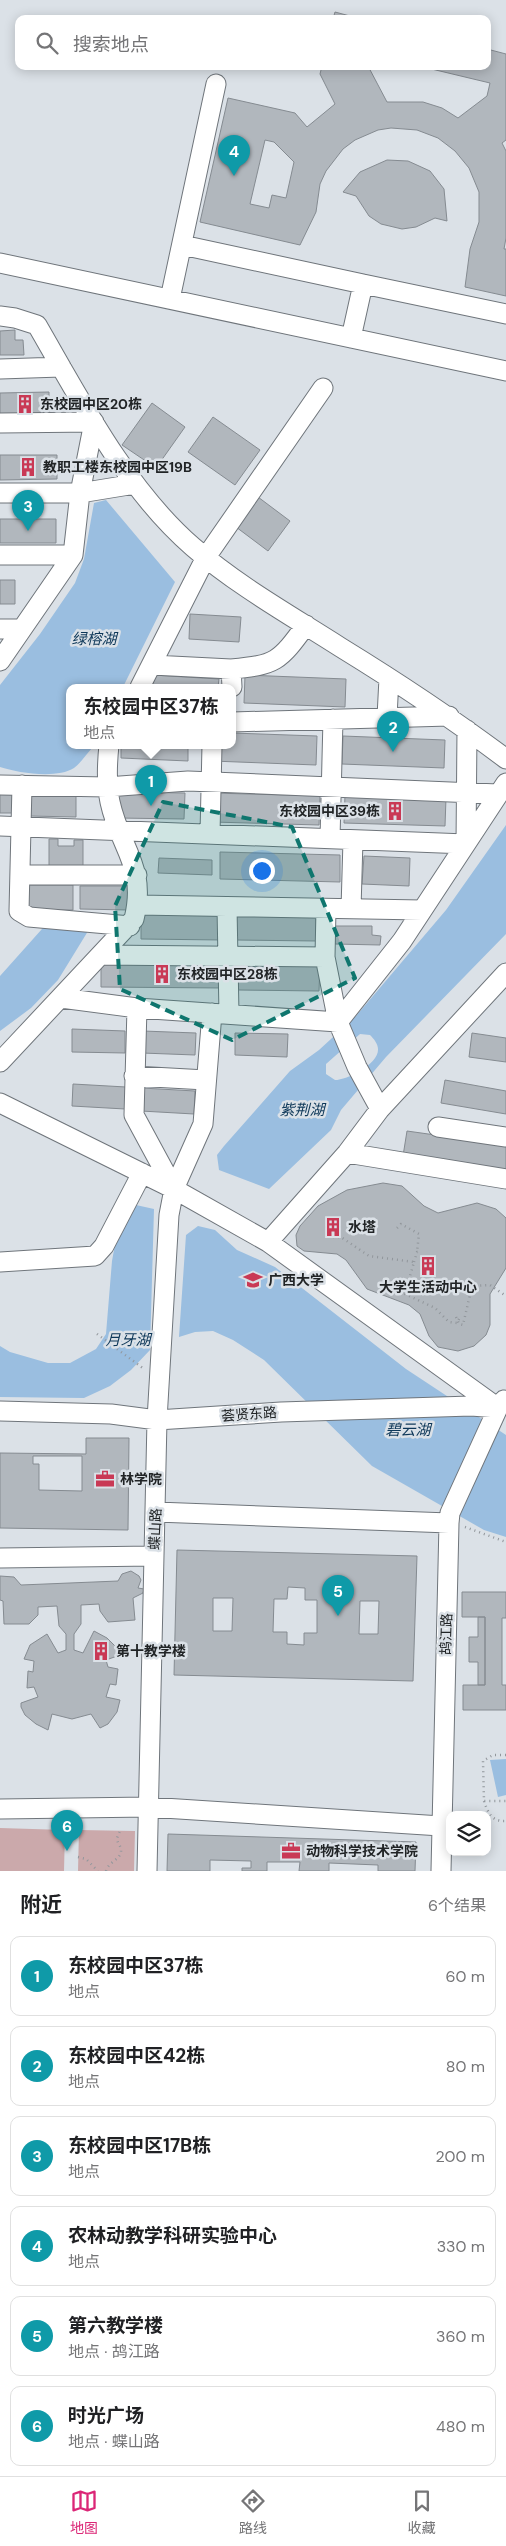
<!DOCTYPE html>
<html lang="zh">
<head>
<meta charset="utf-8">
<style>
	:root { --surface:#fff; --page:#f2f2f2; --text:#202124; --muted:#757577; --line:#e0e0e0; --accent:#db2777 }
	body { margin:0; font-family:"DM Sans","Noto Sans SC",sans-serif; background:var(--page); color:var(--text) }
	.controls { position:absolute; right:15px; bottom:15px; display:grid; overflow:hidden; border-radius:10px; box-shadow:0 2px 12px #0003 }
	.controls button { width:45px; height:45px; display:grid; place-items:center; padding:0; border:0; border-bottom:1px solid var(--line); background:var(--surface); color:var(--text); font:25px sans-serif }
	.you { position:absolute; left:261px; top:870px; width:18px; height:18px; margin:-12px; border:4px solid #fff; border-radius:50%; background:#1a73e8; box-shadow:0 0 0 8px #1a73e833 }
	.badge { display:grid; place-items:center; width:32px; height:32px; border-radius:50%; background:var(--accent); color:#fff; font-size:16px; font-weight:700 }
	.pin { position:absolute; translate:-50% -41px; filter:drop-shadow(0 1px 2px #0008) }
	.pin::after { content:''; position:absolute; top:26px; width:18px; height:15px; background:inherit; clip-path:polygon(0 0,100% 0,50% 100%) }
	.popup { position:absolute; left:66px; top:684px; width:170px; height:65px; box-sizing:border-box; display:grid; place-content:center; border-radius:10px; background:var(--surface); filter:drop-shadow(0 1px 4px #0005); font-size:16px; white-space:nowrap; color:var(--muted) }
	.popup b { font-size:19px; color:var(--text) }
	.popup::after { content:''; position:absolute; left:50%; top:100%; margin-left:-10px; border:10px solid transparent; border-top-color:var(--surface) }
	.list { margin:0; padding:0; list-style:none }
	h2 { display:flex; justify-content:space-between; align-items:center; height:65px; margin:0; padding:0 20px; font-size:21px }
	h2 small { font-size:16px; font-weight:400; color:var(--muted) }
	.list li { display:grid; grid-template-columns:32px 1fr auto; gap:15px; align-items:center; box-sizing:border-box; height:80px; margin:0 10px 10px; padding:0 10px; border:1px solid var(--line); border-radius:10px }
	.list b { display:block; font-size:19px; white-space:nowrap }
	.list p { margin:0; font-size:16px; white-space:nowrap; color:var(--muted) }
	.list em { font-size:16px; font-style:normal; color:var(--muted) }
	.icon { flex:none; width:28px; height:28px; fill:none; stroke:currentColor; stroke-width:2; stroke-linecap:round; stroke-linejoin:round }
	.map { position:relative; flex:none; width:506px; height:1871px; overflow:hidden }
	.search { position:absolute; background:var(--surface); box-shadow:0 2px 12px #0003; left:15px; right:15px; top:15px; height:55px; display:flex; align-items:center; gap:12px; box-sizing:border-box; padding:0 18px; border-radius:10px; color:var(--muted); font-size:19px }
	.sheet { height:605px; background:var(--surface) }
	nav { display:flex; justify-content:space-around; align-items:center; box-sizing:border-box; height:70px; border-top:1px solid var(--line); background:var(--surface); font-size:14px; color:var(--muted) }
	nav a { display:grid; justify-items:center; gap:2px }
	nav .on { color:var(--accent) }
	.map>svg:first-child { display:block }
</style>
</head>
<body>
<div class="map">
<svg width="506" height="1871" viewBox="0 0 506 1871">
	<rect width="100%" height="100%" fill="#dbe1e7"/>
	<path fill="#cba9ab" d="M0 1828 65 1830 64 1871H0Z
		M79 1830 135 1831 134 1871H78Z"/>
	<path fill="#9abee0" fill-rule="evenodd" d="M106 500 175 582 123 687H70V745H94L93 747C87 753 81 763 74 768 57 779 18 773 0 767V685L40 634 75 583 84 559 94 503Z
		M506 825V934L386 1057 341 1110 331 1130 269 1189 219 1170 217 1155 224 1146 290 1071 319 1050 356 1016 446 910ZM360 1034 370 1035C374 1039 378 1044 378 1049 379 1064 347 1080 335 1080L326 1074V1064Z
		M50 920 93 923 58 980 31 1008 0 1031V976Z
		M136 1205 154 1209 150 1350 131 1370 110 1386 84 1398 0 1397V1346L10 1352 48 1363H70L96 1349 106 1334 112 1261 116 1239 123 1223Z
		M198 1226 215 1230 237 1250 275 1267 406 1369 506 1435V1537L484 1530 372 1466 264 1360 233 1340 213 1331 195 1332 179 1337 186 1235Z
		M506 1759V1795L498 1797 490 1760Z"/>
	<path fill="#b1b7bd" stroke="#858b91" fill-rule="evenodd" d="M335 12 361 19H333Z
		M487 49 506 54V140L502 143 506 151V238L504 249H506V296L465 287 470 249 479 222V192L469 168 455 151 438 138 417 130 391 128 378 130 355 140 343 149 326 171 320 184 316 212 300 245 200 222 228 98 295 113 307 127 335 104 320 74 322 66H368L387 102H423L442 108 458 118 487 96 490 83 419 66H487ZM265 140 274 142 294 162 286 198 272 195 269 208 250 204Z
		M387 160 408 161 430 171 444 189 447 221 435 218 416 227 402 229 381 224 369 216 356 196 343 192 360 172Z
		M15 330V340H23L24 355H0V331Z
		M49 392V416H0V393Z
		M152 403 185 427 156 468 122 445Z
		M213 417 260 450 235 485 188 452Z
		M0 455H57V479L0 480Z
		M254 494 290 521 268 551 232 524Z
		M0 519H56V543H0Z
		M0 580H15V604H0Z
		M190 614 241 617 239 642 189 639Z
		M152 675 219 679 218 687H152Z
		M245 675 346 679 345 707 244 703Z
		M232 733 317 736 316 765 212 761 213 745H232Z
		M343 736 445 740 444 768 342 764Z
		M121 745H188V761L121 758Z
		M0 789 15 790 14 813H0Z
		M118 792 185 793 184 819 118 818Z
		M30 793H76V817L30 816Z
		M212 793 320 796 319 825 212 822Z
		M345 795 446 798 445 826 344 823Z
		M49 839H58V846H74V840H83V866H49Z
		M220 852 340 855V882L220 879Z
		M364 856 410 858 409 886 362 884Z
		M159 858 212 860V875L158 873Z
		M25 885H73V910H25Z
		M80 886H129V910L80 909Z
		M141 911 222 912V940L141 939Z
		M235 912 316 913V941L235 940Z
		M335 926H372V935L381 936 380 945 335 944Z
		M101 960 223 961 222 988 101 987Z
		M239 962 320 963 319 991 238 990Z
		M72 1029 125 1031V1053L72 1052Z
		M143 1031 196 1033 195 1055 142 1053Z
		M235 1033 288 1034 287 1057 235 1055Z
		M472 1033 506 1038V1062L469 1057Z
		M445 1080 506 1091V1114L441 1103Z
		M73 1084 126 1087 125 1109 72 1106Z
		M142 1088 195 1091 194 1114 141 1111Z
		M407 1131 506 1145V1171L403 1156Z
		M383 1183 402 1186 424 1206 438 1213 477 1203 496 1209 506 1218V1268L490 1294V1325L486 1335 474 1346 458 1351 438 1347 429 1336 420 1314 409 1305 367 1289 346 1260 337 1254 304 1251 297 1246 296 1235 300 1226 318 1206 347 1190ZM333 1220 338 1222 340 1227 338 1232 333 1234 328 1232 326 1227 328 1222Z
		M327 1227a6 6 0 1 1 12 0a6 6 0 1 1-12 0Z
		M86 1438H129L128 1530 0 1528V1453L86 1454ZM33 1456H82V1491L39 1490V1464H33Z
		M177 1550 417 1556 413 1681 174 1675ZM288 1587 305 1588V1600H317V1633H304V1645L287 1644V1632H273L274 1599H287ZM213 1598H233L232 1631H213ZM360 1601H379L378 1634H359Z
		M131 1571 139 1576 141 1580 138 1588 144 1589 143 1593 133 1598 135 1620 108 1622 100 1611 99 1604 81 1605V1624L74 1634V1650L83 1653 94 1631 107 1638 117 1648 120 1655 106 1660 108 1667 118 1669 116 1685 110 1684 106 1697 120 1700 117 1712 108 1724 100 1728 91 1714 72 1719 52 1714 48 1730 36 1724 25 1715 21 1707V1703L38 1697 34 1687 27 1688 28 1671 33 1672 34 1661 24 1659 30 1645 47 1634 58 1653 66 1650V1634L59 1626 57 1606 38 1607V1615L29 1624H4L3 1601 0 1600V1576L14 1577 21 1585 118 1581 122 1574Z
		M462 1592H506V1618H502V1685H506V1710H463V1685H485V1617H462Z
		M478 1617H485V1685H478V1662H469V1637H478Z
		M168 1834 416 1842 415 1871H378V1865L329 1863V1871H299L300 1862H267V1871H242V1868H251V1861L210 1860V1871H167Z"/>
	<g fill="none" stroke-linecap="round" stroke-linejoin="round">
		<g stroke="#6f757b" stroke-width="21">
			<path id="minor" d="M182 245 363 284
				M0 263 506 371
				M170 299 216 84
				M0 316 15 318 37 325C81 401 126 489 193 547 238 586 290 615 340 647 397 682 453 719 506 759
				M351 338 363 284 506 314
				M0 369 61 367
				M0 423 94 422 80 493 73 555 0 661
				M0 493H80L135 484
				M0 555H73
				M0 629H21
				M152 665 231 669 232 687
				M231 669C276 665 279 662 306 625
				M140 687 206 557 323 388
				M387 717 389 678
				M232 722 449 716
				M0 785 107 787 188 781 498 794
				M22 785 19 911 29 917 130 926
				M0 826 466 844 467 730
				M210 834 212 745
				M330 839 333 719
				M21 875H137
				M138 905 422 910
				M227 907 229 1014
				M351 909 353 840
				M102 955 325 957
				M61 998 137 1008 338 1022 325 957 326 909
				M137 1008 134 1115 174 1189 203 1124 212 1013
				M0 1062 134 919C147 866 120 849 110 802 106 783 107 764 109 745
				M134 1076 206 1080
				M0 1103 174 1189 268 1242 498 1408
				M380 1109 357 1067 338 1022 402 941 506 783
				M438 1127 506 1137
				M347 1153 506 1179
				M268 1242 347 1153 380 1109 506 973
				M0 1262 95 1256 104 1246 142 1173
				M0 1411 111 1414 157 1420 281 1412 471 1406 498 1408
				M156 1512 449 1523
				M0 1558 153 1556
				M0 1809 148 1807 441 1826
				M147 1871 157 1420 169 1215 174 1189
				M441 1871 449 1523 450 1513 498 1408 504 1400"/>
		</g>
		<path stroke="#91969b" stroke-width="2.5" stroke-dasharray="1 4" stroke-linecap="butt" d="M397 1228 401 1224 419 1234 417 1252
			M332 1232 329 1227 331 1223H336L338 1228
			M331 1234V1237H341L369 1256 414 1262 405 1294 435 1308 449 1322 457 1323 460 1317
			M414 1262 417 1252H421
			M456 1317 459 1324 463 1325 472 1286 490 1285 506 1296
			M97 1334 144 1369
			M465 1527 506 1542
			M506 1755H493L483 1761 484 1801H506
			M484 1801C488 1813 492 1822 506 1821
			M78 1857 86 1859 98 1871
			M106 1871C108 1862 122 1859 121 1850 121 1846 117 1843 117 1838L120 1831"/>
		<use href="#minor" stroke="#fff" stroke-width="19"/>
	</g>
	<path fill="#0f766e" fill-opacity="0.2" stroke="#0f766e" stroke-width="4" stroke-dasharray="10 6" stroke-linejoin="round" d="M163 802 292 827 355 978 232 1040 120 989 115 906Z"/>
	<defs>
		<g id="building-bare" transform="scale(1.5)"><path d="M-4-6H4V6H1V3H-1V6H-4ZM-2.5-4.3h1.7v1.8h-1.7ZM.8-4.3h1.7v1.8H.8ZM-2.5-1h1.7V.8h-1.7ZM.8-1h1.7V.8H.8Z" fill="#c93955" stroke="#dbe1e7" stroke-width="2.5" paint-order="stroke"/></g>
		<g id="university-bare" transform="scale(1.5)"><path d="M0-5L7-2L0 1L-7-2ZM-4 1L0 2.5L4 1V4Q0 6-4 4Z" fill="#c93955" stroke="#dbe1e7" stroke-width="2.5" paint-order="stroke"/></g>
		<g id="office-bare" transform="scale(1.5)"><path d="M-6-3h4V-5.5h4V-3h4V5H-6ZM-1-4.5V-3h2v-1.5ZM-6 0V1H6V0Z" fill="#c93955" stroke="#dbe1e7" stroke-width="2.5" paint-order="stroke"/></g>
	</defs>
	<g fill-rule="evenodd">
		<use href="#building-bare" x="25" y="404"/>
		<use href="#building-bare" x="28" y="467"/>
		<use href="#building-bare" x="395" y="811"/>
		<use href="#building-bare" x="162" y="974"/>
		<use href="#building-bare" x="333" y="1227"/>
		<use href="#building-bare" x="428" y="1266"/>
		<use href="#university-bare" x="253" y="1280"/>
		<use href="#office-bare" x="105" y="1479"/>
		<use href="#building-bare" x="101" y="1651"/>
		<use href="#office-bare" x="291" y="1851"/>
	</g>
	<g text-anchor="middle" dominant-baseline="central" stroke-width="5" stroke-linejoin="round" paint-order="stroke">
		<g font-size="14" font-weight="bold" fill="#212426" stroke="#dbe1e7" text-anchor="start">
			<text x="40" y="404">东校园中区20栋</text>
			<text x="43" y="467">教职工楼东校园中区19B</text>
			<text x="380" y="811" text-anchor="end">东校园中区39栋</text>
			<text x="177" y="974">东校园中区28栋</text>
			<text x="348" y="1227">水塔</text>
			<text x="268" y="1280">广西大学</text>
			<text x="428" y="1287" text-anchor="middle">大学生活动中心</text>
			<text x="120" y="1479">林学院</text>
			<text x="116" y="1651">第十教学楼</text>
			<text x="306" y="1851">动物科学技术学院</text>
		</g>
		<g font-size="14" fill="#212426" stroke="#dbe1e7">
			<text transform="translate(249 1414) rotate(-4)">荟贤东路</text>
			<text transform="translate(155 1529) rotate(-87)">蝶山路</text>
			<text transform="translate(446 1634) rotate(-88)">鸪江路</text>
		</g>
		<g font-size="15" font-style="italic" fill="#0d3758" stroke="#dbe1e7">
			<text x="94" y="639">绿榕湖</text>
			<text x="302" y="1110">紫荆湖</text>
			<text x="128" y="1340">月牙湖</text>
			<text x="408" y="1430">碧云湖</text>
		</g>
	</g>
</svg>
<div class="controls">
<button><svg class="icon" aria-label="layers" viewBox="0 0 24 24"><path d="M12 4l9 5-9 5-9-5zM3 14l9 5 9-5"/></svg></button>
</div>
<div class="you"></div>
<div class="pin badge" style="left:151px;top:806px;background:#0f9aa8">1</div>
<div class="popup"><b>东校园中区37栋</b>地点</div>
<div class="pin badge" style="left:393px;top:752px;background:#0f9aa8">2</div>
<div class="pin badge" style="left:28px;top:531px;background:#0f9aa8">3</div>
<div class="pin badge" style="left:234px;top:176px;background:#0f9aa8">4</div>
<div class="pin badge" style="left:338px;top:1616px;background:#0f9aa8">5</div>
<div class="pin badge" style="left:67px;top:1851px;background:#0f9aa8">6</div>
<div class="search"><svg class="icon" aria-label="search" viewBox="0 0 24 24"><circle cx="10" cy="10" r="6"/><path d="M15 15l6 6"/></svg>搜索地点</div>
</div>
<section class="sheet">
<h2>附近<small>6个结果</small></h2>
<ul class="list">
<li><span class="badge" style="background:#0f9aa8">1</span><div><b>东校园中区37栋</b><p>地点</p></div><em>60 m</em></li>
<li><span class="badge" style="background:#0f9aa8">2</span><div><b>东校园中区42栋</b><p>地点</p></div><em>80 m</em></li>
<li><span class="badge" style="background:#0f9aa8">3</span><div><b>东校园中区17B栋</b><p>地点</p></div><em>200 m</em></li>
<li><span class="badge" style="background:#0f9aa8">4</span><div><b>农林动教学科研实验中心</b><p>地点</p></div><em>330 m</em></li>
<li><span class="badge" style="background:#0f9aa8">5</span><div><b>第六教学楼</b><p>地点 · 鸪江路</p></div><em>360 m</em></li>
<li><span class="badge" style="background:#0f9aa8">6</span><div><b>时光广场</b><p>地点 · 蝶山路</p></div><em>480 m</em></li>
</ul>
</section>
<nav>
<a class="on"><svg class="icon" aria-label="map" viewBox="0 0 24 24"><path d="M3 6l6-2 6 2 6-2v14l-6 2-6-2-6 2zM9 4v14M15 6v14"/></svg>地图</a>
<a><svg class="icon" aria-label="directions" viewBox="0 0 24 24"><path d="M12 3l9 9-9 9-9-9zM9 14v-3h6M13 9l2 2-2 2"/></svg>路线</a>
<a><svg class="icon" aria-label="saved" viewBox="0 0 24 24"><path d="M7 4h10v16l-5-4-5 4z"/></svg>收藏</a>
</nav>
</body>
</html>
